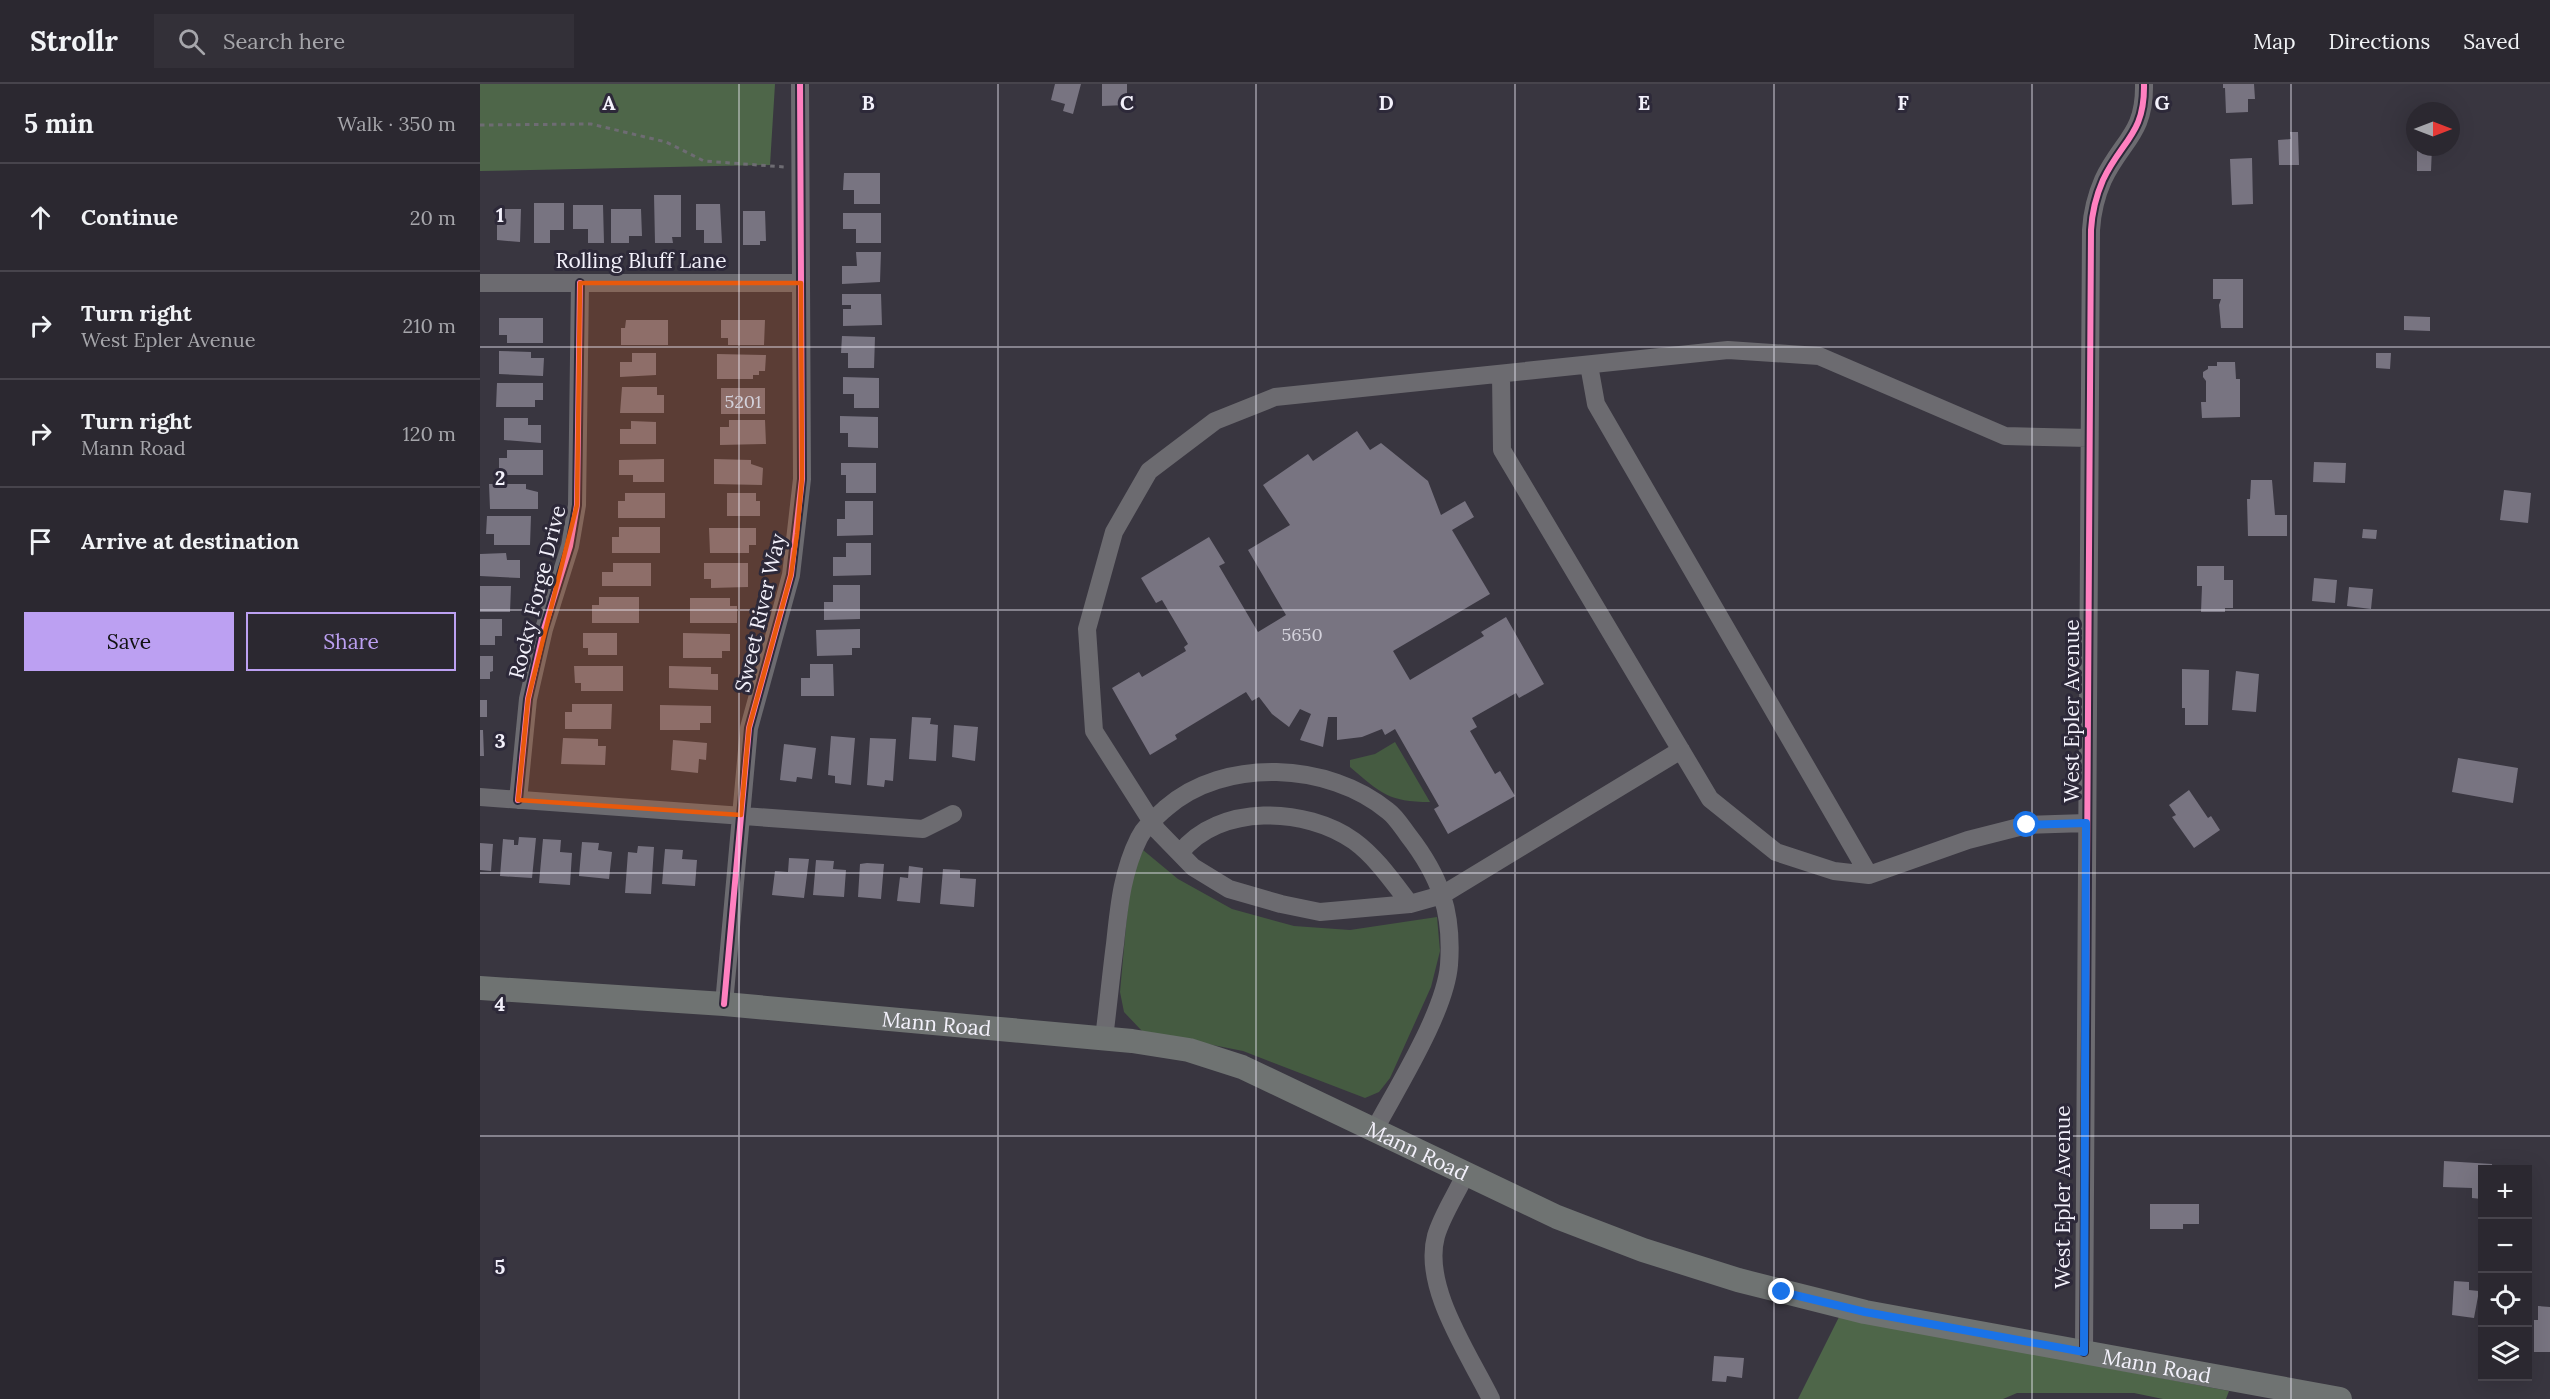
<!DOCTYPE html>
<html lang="en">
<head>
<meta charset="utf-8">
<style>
	:root { --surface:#2b2830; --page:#333038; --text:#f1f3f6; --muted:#a6a6ab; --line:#47444c; --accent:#bca0f2 }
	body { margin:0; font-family:Lora,serif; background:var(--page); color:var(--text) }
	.controls { position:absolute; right:18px; bottom:18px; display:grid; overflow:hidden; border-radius:0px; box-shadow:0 6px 24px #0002 }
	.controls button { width:54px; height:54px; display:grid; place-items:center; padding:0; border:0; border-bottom:2px solid var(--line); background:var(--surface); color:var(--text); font:30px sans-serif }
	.compass { position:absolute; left:1926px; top:18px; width:54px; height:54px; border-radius:50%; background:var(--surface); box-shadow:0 6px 24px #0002; rotate:90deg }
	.stop { position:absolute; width:18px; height:18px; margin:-14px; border:4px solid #1a73e8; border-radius:50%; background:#fff }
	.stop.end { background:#1a73e8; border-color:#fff; box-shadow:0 2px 6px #0008 }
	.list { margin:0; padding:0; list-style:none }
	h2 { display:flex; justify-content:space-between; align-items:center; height:78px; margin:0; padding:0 24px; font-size:26px }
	h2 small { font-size:20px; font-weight:400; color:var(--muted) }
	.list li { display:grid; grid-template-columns:39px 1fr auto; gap:18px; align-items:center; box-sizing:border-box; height:108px; padding:0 24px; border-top:2px solid var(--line) }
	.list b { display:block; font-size:22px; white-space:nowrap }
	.list p { margin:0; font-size:20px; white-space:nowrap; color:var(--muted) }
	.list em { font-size:20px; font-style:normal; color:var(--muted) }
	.actions { display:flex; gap:12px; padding:18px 24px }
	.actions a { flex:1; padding:14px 0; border:2px solid var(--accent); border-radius:0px; text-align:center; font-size:21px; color:var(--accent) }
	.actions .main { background:var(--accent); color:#111 }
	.icon { flex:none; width:33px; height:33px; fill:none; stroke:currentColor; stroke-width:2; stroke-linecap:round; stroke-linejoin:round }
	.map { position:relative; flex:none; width:2070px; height:1315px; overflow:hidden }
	header { display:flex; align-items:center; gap:36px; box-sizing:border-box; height:84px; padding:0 30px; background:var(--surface); border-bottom:2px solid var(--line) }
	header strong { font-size:28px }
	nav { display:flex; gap:33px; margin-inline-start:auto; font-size:21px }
	.search { width:420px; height:54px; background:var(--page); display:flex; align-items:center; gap:15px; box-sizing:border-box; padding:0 21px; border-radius:0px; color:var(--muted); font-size:22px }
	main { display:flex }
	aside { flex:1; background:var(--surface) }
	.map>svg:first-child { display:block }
</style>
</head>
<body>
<header>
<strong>Strollr</strong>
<div class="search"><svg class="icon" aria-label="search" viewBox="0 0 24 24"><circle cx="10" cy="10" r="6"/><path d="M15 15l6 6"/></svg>Search here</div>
<nav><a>Map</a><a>Directions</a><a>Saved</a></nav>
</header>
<main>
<aside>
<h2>5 min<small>Walk · 350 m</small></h2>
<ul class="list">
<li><svg class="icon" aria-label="ahead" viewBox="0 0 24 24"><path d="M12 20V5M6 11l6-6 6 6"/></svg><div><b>Continue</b></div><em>20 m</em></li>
<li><svg class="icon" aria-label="right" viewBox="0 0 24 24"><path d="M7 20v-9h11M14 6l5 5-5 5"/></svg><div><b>Turn right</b><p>West Epler Avenue</p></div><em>210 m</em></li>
<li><svg class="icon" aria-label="right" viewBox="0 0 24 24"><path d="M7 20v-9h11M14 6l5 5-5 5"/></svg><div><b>Turn right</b><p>Mann Road</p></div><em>120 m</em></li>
<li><svg class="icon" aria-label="arrive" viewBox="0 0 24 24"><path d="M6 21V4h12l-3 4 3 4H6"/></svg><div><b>Arrive at destination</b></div></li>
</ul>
<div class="actions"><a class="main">Save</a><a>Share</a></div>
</aside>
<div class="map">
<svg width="2070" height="1315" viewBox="0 0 2070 1315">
	<rect width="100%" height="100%" fill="#393640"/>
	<path fill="#455b41" d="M915 658 950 718C908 718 901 709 870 683V676L895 670Z
		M663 766 698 795 752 825 814 842 870 846 957 833 960 867 951 903 910 994 899 1008 885 1014 763 967 662 947 644 928 640 908 650 797Z"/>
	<path fill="#4e6649" d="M0 0H295L290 81 0 87Z
		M1359 1233 1749 1307 1746 1315H1683L1654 1309H1537L1523 1315H1318Z"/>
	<path fill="#787481" d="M575 0H601L593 30 583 27 585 20 571 16Z
		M622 0H647V21L622 22Z
		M1743 0H1774L1775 15H1768V28L1746 29 1745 4H1743Z
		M1810 48H1818L1819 81H1799L1798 56 1811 55Z
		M1937 63H1952L1951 87H1937Z
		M1772 74 1773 120 1752 121 1750 75Z
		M364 89H400V120H374V106H363Z
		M174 111H201V153H192L193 159H175Z
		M54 119H84V146H70V159H54Z
		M216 120H240L242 159H224V146H216Z
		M93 121H123L124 159H108V145H93Z
		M17 125H41L40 158 17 156Z
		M131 125H161L162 152H149V159H131Z
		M263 127H285L286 157H280V161H263Z
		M363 129H401V159H376V145H363Z
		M376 168H401L400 198 362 200V182H377Z
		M1733 195H1763V244H1741L1739 221 1741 215H1733Z
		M362 210H401L402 241 363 242V225H371V221H362Z
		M1924 232 1950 233V247L1924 246Z
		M19 234H63V259H27V251H19Z
		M146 236H188V261H141V244H145Z
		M241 236H285L284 261H248V254H241Z
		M362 252 395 253 394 284H368V269H361Z
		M19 267 51 268V274H64L63 292 19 290Z
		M152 269H176V291L140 293V278H152Z
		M1896 269H1911L1910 285 1896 284Z
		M237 270 286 271 285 287H279V291H273V295H237Z
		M1737 278H1755L1756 295H1760V333L1722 334 1721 318H1726V297L1723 293V288L1728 285V282H1737Z
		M363 293 399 294V324H374V310H363Z
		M17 299H63V316H55V323H16Z
		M142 303H177V311H184V329H140Z
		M241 304H285V330H241Z
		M360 332 398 333V364L368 363V349H360Z
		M24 334H48V341H61V359L24 356Z
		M249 336H285L286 360 240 361V343H249Z
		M151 337 176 338V360H140V345H151Z
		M877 347 890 366 901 359 948 397 961 431 985 417 994 433 972 446 1010 510 913 567 930 596 1004 552 1001 548 1026 533 1064 600 1039 614 1036 609 992 634 997 643 990 647 1015 690 1020 687 1035 712 968 750 954 725 959 722 915 645 905 651 902 645 882 653 857 656V633H848L843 663 820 656 831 630 820 625 809 643 792 630 779 613 772 617 766 608 695 651 697 655 670 671 632 604 659 588 662 593 706 567 704 563 708 560 682 516 676 519 661 494 729 453 745 479 739 482 778 548 806 531 768 466 810 441 783 401 828 370 833 377Z
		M27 366H63V391H19V374H27Z
		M184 375V398H153V391H139V376Z
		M234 375 271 376V380L283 384 282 401 234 400Z
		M1834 378 1866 379 1865 399 1833 398Z
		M361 379H396V409H366V391H361Z
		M1771 396H1792L1795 431H1807V452H1768L1767 415H1770Z
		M9 400H46V405L58 408V425H10Z
		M2024 406 2051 409 2048 439 2020 436Z
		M145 409H185V434H138V417H145Z
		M247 409H276V417H280V432H247Z
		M365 417H393V451L357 452V435H365Z
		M7 432H51L50 461H14V450H6Z
		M139 443H180V469H132V453H139Z
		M229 444H276V461H269V469H230Z
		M1883 445 1897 446 1896 455 1882 454Z
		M366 459H391V491L353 492V473H366Z
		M26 469 27 476H40V494L0 492V470Z
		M133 479H171V502H122V488H133Z
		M224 479H268V503L231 504V495H224Z
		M1717 482H1744V496H1753V524H1745V528H1721L1722 502H1717Z
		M1834 494 1857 496 1855 519 1832 517Z
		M353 501H380V535L344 536V518H353Z
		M0 502H31L30 528H0Z
		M1869 503 1893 505 1891 525 1867 522Z
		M119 513H159V539H112V521H119Z
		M210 514H250V522H257V539H210Z
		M0 535H22V552H15V561H0Z
		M380 545V564H372V571L337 572 336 546Z
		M103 549H137V571H108V564H103Z
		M203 549 250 550V567H242V574H203Z
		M0 572H13V587L10 588V595H0Z
		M330 580H353L354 612H321V594H330Z
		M94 582H143V607H101V599H95Z
		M189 582 231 583V590H238V606L189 604Z
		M1702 585 1729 586 1728 641H1705V624H1702Z
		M1756 587 1779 590 1776 628 1752 626Z
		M0 616H7V633H0Z
		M92 620H132L131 645H85V628H92Z
		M180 621 231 622V639H220V646H180Z
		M432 633 451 634 450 640 458 641 456 677 429 675Z
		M474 641 498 643 495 677 472 673Z
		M0 646H3L4 672H0Z
		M351 652 375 654 371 701 355 699V692L348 691Z
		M83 654 118 655V662H126L125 681 81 680Z
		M390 654 416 655 413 697 405 696 404 703 387 701Z
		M193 656 227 659 226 676 219 675 218 689 191 686Z
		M304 660 336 664 332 695 317 693 316 698 300 696Z
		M1978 674 2038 684 2033 719 1972 708Z
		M1709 706 1728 734 1731 732 1740 746 1714 764 1692 733 1696 731 1689 721Z
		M39 753 56 754 52 794 20 792 23 755 34 756V761H38Z
		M63 755 81 756 80 768 92 769 90 801 59 799Z
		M102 758 119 759 118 766 132 768 129 795 99 792Z
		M0 759 13 760 11 787 0 786Z
		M158 762 174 763 171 810 145 809 148 768 157 769Z
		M185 765 203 766 202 775 217 776 215 802 182 800Z
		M309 774 329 775 324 814 292 811 295 787 308 788Z
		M336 776 354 777 353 785 366 786 364 813 333 811Z
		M387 779 404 780 401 815 378 813 380 780Z
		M429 782 443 784 440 819 417 817 420 793 428 794Z
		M463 785 480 786V794L496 795 494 823 460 820Z
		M1964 1077 2012 1080V1086H2002V1115L1992 1114V1104L1963 1103Z
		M1670 1120H1719V1140H1703V1145H1670Z
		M1974 1197 1989 1198V1206L1999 1207 1994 1234 1972 1231Z
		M2058 1222 2070 1223V1268H2054V1236H2058Z
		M1234 1272 1264 1274 1262 1294 1247 1292 1246 1298 1232 1297Z"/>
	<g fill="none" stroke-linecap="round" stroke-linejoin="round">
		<path stroke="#6e6c73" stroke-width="3" stroke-dasharray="4.5 4.5" stroke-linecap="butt" d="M0 41 111 40 186 58 224 77 305 83"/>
		<path stroke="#6c6b70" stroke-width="18" d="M0 199H321
			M1109 281 1116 320 1389 791
			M1021 290 1022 366 1230 715 1296 768 1354 787 1389 791 1488 756 1547 741 1606 739
			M1201 666 962 811 930 820 840 828 801 820 749 805 713 783 677 746 614 647 607 545 634 448 669 387 735 337 795 313 1248 266 1339 272 1525 352 1609 354
			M0 713 443 745 473 730
			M38 716 48 615 64 545 90 462 97 421 100 199
			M700 769C739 719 826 723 874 757 896 773 913 798 930 820
			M244 920 269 644 311 491 322 395 320 0
			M624 954C628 923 631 891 635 860 639 823 642 788 659 754 665 742 676 733 686 724 744 673 849 678 908 727 916 733 922 743 928 751 960 792 973 828 969 881 965 928 918 1002 895 1045
			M986 1089C977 1109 962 1131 956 1152 942 1203 989 1270 1011 1315
			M1604 1268 1611 146C1612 129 1616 112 1623 96 1642 56 1665 50 1664 0"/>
		<path stroke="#6f7372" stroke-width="24" id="s1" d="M0 904 244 920 652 957 709 966 762 983 1077 1133 1163 1166 1258 1196 1385 1228 1860 1315"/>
		<g stroke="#2d2939" stroke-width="10">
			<path id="cycleway" d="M38 716 48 615 64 545 90 462 97 421 100 199
				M244 920 269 644 311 491 322 395 320 0
				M1604 1268 1611 146C1612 129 1616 112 1623 96 1642 56 1665 50 1664 0"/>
		</g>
		<use href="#cycleway" stroke="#ff80c0" stroke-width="6"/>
	</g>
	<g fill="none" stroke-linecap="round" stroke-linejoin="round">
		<path stroke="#1a73e8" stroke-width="8" d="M1302 1208 1385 1228 1604 1268 1606 739 1547 741"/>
	</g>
	<path fill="#e8590c" fill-opacity="0.2" stroke="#e8590c" stroke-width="4.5" stroke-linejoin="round" d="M100 199H321L322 395 317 450 311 491 269 644 261 731 38 716 48 615 97 421Z"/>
	<path fill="none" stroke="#f3f1fb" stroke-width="1.5" stroke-opacity="0.55" d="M259 0V1315M518 0V1315M776 0V1315M1035 0V1315M1294 0V1315M1552 0V1315M1811 0V1315M0 263H2070M0 526H2070M0 789H2070M0 1052H2070"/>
	<g text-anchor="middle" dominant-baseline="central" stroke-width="6" stroke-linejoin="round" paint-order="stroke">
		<g font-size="18" fill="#d4d2dc">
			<text x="263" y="317">5201</text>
			<text x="822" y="550">5650</text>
		</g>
		<g font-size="21" fill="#f3f1fb" stroke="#2d2939">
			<text x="161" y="176">Rolling Bluff Lane</text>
			<text transform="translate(57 508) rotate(-76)">Rocky Forge Drive</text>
			<text transform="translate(280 529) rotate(-77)">Sweet River Way</text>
			<text transform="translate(1591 627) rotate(-90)">West Epler Avenue</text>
			<text stroke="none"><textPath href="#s1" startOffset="458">Mann Road</textPath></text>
			<text stroke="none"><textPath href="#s1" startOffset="962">Mann Road</textPath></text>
			<text transform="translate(1582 1113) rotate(-90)">West Epler Avenue</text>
			<text stroke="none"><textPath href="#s1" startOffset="1736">Mann Road</textPath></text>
		</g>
	</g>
	<g font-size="20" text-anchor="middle" font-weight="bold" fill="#f3f1fb" stroke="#2d2939" stroke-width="6" stroke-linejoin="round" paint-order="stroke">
		<text x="129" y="26">A</text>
		<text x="388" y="26">B</text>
		<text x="647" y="26">C</text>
		<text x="906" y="26">D</text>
		<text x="1164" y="26">E</text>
		<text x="1423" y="26">F</text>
		<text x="1682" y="26">G</text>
		<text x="20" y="138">1</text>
		<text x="20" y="401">2</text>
		<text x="20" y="664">3</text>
		<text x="20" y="927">4</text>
		<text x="20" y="1190">5</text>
	</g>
</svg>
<div class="controls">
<button>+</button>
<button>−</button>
<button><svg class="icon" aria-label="locate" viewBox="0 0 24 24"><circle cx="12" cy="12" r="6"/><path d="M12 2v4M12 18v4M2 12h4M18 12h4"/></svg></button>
<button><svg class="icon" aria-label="layers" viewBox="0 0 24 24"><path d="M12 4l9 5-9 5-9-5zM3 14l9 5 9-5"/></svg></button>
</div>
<svg class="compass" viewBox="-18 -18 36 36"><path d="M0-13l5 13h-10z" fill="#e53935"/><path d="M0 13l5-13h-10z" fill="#a6a6ab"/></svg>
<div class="stop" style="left:1547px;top:741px"></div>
<div class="stop end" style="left:1302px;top:1208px"></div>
</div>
</main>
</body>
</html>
